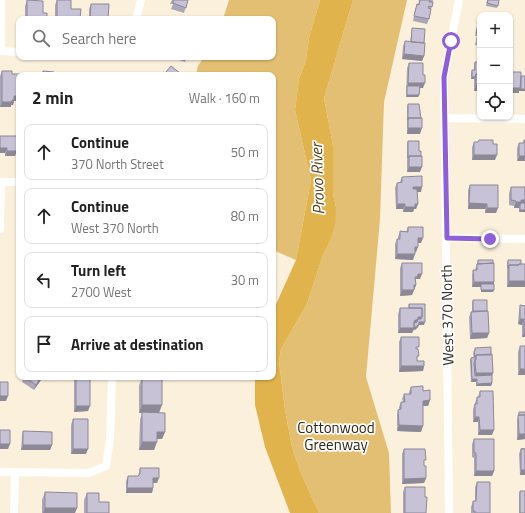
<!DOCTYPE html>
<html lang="en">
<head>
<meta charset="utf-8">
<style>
	:root { --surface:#fff; --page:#f6f6f6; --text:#222; --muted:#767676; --line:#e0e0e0 }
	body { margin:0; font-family:"Titillium Web",sans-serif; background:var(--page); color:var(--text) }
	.controls { position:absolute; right:12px; top:12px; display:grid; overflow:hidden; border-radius:8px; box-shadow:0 1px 3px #0004 }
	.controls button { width:36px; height:36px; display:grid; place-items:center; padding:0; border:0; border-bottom:1px solid var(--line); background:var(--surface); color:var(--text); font:20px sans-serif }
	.stop { position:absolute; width:12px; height:12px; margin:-9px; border:3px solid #8e5fd8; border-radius:50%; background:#fff }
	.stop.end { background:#8e5fd8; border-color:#fff; box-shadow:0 1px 4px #0008 }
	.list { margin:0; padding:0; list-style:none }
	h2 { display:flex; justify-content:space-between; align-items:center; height:52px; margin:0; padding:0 16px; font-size:17px }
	h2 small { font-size:13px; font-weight:400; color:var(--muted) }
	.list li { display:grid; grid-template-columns:26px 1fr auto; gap:12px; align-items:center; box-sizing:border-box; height:56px; margin:0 8px 8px; padding:0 8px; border:1px solid var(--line); border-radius:8px }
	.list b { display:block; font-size:15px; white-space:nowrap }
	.list p { margin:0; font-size:13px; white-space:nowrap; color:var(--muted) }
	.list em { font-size:13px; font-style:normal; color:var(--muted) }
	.icon { flex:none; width:22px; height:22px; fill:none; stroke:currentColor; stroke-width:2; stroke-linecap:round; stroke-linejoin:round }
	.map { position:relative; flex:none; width:525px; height:513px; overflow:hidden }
	.search { position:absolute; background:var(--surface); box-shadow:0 1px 3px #0004; left:16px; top:16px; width:260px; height:44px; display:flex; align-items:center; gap:10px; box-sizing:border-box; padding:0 14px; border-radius:8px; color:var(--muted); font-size:15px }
	.panel { position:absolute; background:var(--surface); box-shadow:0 1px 3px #0004; left:16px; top:72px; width:260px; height:308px; border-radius:8px }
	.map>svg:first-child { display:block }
</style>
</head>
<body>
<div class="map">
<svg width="525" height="513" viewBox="0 0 525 513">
	<rect width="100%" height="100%" fill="#faf0dc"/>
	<path fill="#e3bf73" d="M229 0H320L309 38 306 60 299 79 295 110 311 180 296 260 273 250V75H196L198 66 204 57H273V19H223Z
		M353 0H407L384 102 380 219 366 377 389 453 391 513H319L300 471 292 447 285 410 279 361 281 349 307 304 323 255 329 243 336 207 333 194V146L324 98Z"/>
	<path fill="#e0b34d" d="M320 0H353L324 98 333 146V194L336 207 335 226 329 243 323 255 307 304 281 349 279 361 285 410 292 447 300 471 319 513H290L265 447 255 405V377H273V311L296 260 311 180 295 110 299 79 306 60 309 38Z"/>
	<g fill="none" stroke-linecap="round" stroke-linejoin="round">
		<path stroke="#fff" stroke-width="8" d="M136 19 141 0
			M0 51 19 52
			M1 51V0
			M445 118 525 119
			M0 182H19
			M0 229 1 182
			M447 238 525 239
			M0 472 89 473 106 466 110 439 112 377
			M14 513 15 473
			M449 513 444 77 459 0"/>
	</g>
	<path fill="#aca7b8" d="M27 0 43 13 47 19H25V6Z
		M57 0 71 9 80 19H55V5Z
		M172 0H188L184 13 171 9 173 4H170Z
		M419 0H433L429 19 427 24 413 21 415 10 417 4 418 5Z
		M487 0H499L497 8 486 6Z
		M91 4 108 19H89V9Z
		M478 24H480V51H477L478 46 475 45 477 36H475Z
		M412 28 424 56 422 61 402 59 403 46 405 41 410 42 412 30Z
		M170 57H187L185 62Z
		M475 62 480 91H474V79H471V73L472 70H474V64Z
		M409 63 423 75V88H420L419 95 418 97H406L407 68Z
		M2 71 12 74 19 101H14L13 105H11V107H0V76Z
		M408 104 420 134H407V107Z
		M19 136V153H16L15 156H5V153H0Z
		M524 140H525L517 161V148L519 143H523Z
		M408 141 419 151 420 172H407V143Z
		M474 142 493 144 495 160H472V147Z
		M402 177 421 192H417L416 209H414L413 212H403V209H396L395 188 397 183 400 182Z
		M470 185 496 213H485V209H468V190Z
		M511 187 525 212H519V208H514V206L509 205V193Z
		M408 227 421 243H418L416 252H415L413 260 395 259V244L397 239H398V237L400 231 406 232Z
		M478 260 494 282 493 292H481V287H472V275L473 270H475Z
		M508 260 521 264 525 287H507V263Z
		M402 263 420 279H416L415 281 416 285 412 295 400 296V268Z
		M473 300 489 333 487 338 470 339 469 317 471 312 472 311V303Z
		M409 304 424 325H419L418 327 415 330 414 329 412 333H398V314L400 308H408Z
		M520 305 525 306V337H522V325L518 324 519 311Z
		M401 337 418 349 417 361 424 366 423 371 399 372V342Z
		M520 346 525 375H518V352Z
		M475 348 491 355 493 373 492 375V383L491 386H476V382H471L470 360 471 358H474L473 354Z
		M24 377H43L34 390 22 382Z
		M75 377H90L88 411 74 412V380Z
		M142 378 159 413 165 432 162 439H157L154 450H139L140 420 142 413H139V385Z
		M411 387 423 391 430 400 428 406H423L421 432 397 431V415L398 410H399V407L401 402H403L402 399 404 394H409V392Z
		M480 391 492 435H478V422H473V409L477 397H478Z
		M519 412 525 439 517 440V420Z
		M73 419 86 454H71V425Z
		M23 431 52 445 50 450H21L22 436Z
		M474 439 494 471 492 476H474V458L472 457V444Z
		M521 448H525V475H520L519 454Z
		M404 449 424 465 426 478 424 483 402 484V454Z
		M140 468 157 483H153V488L152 493H126V481L128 476H138Z
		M477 482 490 513H471V507L473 501H475V487Z
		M405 487 426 513H403V492Z
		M520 491 525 513H519V494Z
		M45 492 75 513H42V500Z
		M87 493 99 502 109 513H84V500Z"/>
	<path fill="#8c8896" d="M404 54 424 56 422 61 402 59Z
		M472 77H475L474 79H471Z
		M408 83H425L423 88H407Z
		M476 85H480V91H474Z
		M510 88H521L525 89V91H519V93H510Z
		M407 95H419L418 97H406Z
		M14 96H19V101H14L13 105H11V107H0L2 102Z
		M408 128H422L420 134H407Z
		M0 148H7L5 153H0Z
		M17 148H19V153H16L15 156H5L7 151Z
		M474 155H497L495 160H472Z
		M519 156H525V161H517Z
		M409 167H422L420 172H407Z
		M413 187H422L421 192H411Z
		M521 200H525V205H520L519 208H514L516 202Z
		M469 203 487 204 485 209H468Z
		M397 204H405L403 209H396Z
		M415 204H418L416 209H414L413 212H403L405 207Z
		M487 208H498L496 213H485Z
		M520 210H525V212H519Z
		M418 238H423L421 243H416Z
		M415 247H418L416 252H413Z
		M397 254H415L413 260 395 259Z
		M418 274H422L420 279H416Z
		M509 281H525V287H507Z
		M474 282H494L493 287 481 284V287H472Z
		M414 285H416L412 295 400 296 402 290Z
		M481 290H494L493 292H481Z
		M418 317H422L420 322 413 326 414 321Z
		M520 319H524L522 325 518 324Z
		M419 322H425L424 325H419L418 327 415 330 414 329 412 333H398L400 328Z
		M524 332H525V337H522Z
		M472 333H489L487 338 470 339Z
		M401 366H424L423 371 399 372Z
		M520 369H525V375H518Z
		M476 373H493L491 378H474Z
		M41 377H43L34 390 36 385Z
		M472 379H477L476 382H471Z
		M492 383 491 386H476L477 384Z
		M0 396H8L6 401H0Z
		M430 400 428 406H421L423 401Z
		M142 405H162L159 413H139Z
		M76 406H90L88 411 74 412Z
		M475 417H479L478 422H473Z
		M399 425 423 426 421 432 397 431Z
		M480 430H494L492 435H478Z
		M157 432H165L162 439H154Z
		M519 434H525V439L517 440Z
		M142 442H157L154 450H139Z
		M0 444H10L8 449H0Z
		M23 445H52L50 450H21Z
		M73 449H88L86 454H71Z
		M521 470H525V475H520Z
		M476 471H494L492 476H474Z
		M153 478H159L157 483H152Z
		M426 478 424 483 402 484 404 479Z
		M127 488H153L152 493H126Z
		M45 508H77L75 513H43Z"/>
	<path fill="#c8c2d6" stroke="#8c8896" d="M27 0 43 1V13H47V19H27Z
		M57 0H71V9H81L80 19H57Z
		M174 0H188L186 8 173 3Z
		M420 0H430L429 2H433L432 7 429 6 428 8 431 9 429 19 414 16 417 4 419 5Z
		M488 0H499L498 6 487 3Z
		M91 4H109L108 19H90Z
		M485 13 492 15H484Z
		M478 24H480V31H479L478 34 476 33Z
		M412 28 425 29 424 43 411 42Z
		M479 31H480V41L477 40Z
		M405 41 425 43 424 56 404 54Z
		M478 43 480 44V48H478Z
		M475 62H480V74H476L475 77H472V70H475Z
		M409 63H423V75H425V83H408Z
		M171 66 180 73 179 75H161L163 72 165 73Z
		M2 71H12V74H21V75H19V96H14V100H12V102H2Z
		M43 71 54 72V75H43Z
		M510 72H521V88H510Z
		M476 74H480V85H476Z
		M521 76H525V89H520Z
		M407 86H420L419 95H407Z
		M408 104H419L421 118H408V120Z
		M408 118H422V128H408Z
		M0 136H19V148H17L16 151H7V148H0Z
		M479 140H493V144H497V155H474V142H478Z
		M524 140H525V156H519V143H524Z
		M408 141H419V151H421V156H409L408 158Z
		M409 156H422V167H409Z
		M422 176V187H413V189H417L418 204H415V207H405V204H397V183L402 182V177Z
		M470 185H498V208H487V204L469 203Z
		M511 187H525V200H521V202H516V201L511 200Z
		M521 203H525V210H520V205Z
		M408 227H423V238H418V247H415V254H397V239H400V231L408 232Z
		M478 260H493V263L478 264Z
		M508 260H521V264H519V265H509L508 268Z
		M402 263H422V274H418L417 277H415L416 285H414V290H402Z
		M494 263V282H474L473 270H477V264Z
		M519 264H525V281H509V265H519Z
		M481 284H494V290H481Z
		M473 300H487V311H473Z
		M409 304H425V322H419V324L416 327H414V323L417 322 418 319H421L422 317V308H409Z
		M520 305 525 306V332H524V319H520Z
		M400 308H422V317H418V319L414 321V328H400Z
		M488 311 489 333H472L471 312Z
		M401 337H419V347H416V349H418L419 356H417V361H424V366H401Z
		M520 346H525V369H520Z
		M491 347V355H476L475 357 474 351H475V348Z
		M492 354 493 373H476L475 360H476V355Z
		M475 357V360L474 363 475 376 492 375V383L477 384V379H472L471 358Z
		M25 377H41L36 385Z
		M76 377H90V406H76Z
		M142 378H162V405H142Z
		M0 382H8V396H0Z
		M423 386V391L430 390V400L423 401V426L399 425 398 410 401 409V402H405L404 394H411V387Z
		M480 391H493L494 430H480L479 417H475V404H477V397H480Z
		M142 412 165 413V432H157V442H142Z
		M519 412H525V415H519Z
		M518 415H525V434H519Z
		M73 419H88V449H73Z
		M0 430H10V444H0Z
		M23 431 52 432V445H23Z
		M474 439H494V471H476V453L474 452Z
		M404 449H425L426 460H424V466H426V478L404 479Z
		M521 449H525V470H521Z
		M140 468H159V478H153V488H127L128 476H138L140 474Z
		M477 482H490V513H475V511H473V501H476Z
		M405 487H425V497H427L426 513H405Z
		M520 491H525V513H520Z
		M45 492 77 493V508H45Z
		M87 493H99V502H109V513H87Z"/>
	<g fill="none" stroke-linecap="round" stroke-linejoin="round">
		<path stroke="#8e5fd8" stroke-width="5" d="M451 41 444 77 447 238 490 239"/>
	</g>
	<g text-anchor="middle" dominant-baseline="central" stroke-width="3.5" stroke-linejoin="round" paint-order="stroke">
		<g font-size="15" fill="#36322b" stroke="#fff">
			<text transform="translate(447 315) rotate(-91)">West 370 North</text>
		</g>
		<g font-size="15" fill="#302816" stroke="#fff">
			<text x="336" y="427">Cottonwood<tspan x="336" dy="17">Greenway</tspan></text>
		</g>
		<g font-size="16" font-style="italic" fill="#58451b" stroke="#fff">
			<text transform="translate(317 179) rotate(-92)">Provo River</text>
		</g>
	</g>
</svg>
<div class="controls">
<button>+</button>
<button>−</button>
<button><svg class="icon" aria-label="locate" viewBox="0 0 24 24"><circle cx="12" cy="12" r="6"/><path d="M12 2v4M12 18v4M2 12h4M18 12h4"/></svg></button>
</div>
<div class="stop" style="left:451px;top:41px"></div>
<div class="stop end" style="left:490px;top:239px"></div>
<div class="search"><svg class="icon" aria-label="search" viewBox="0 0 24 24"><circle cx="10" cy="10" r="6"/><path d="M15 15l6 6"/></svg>Search here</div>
<section class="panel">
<h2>2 min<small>Walk · 160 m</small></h2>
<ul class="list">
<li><svg class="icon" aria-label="ahead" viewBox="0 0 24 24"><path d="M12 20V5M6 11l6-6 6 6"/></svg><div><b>Continue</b><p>370 North Street</p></div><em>50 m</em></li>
<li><svg class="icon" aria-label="ahead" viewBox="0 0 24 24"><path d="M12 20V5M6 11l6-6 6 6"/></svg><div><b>Continue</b><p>West 370 North</p></div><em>80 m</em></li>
<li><svg class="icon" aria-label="left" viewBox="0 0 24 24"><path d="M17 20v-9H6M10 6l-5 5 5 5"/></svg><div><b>Turn left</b><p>2700 West</p></div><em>30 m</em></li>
<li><svg class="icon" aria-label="arrive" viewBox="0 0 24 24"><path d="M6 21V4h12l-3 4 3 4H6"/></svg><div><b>Arrive at destination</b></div></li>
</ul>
</section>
</div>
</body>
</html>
